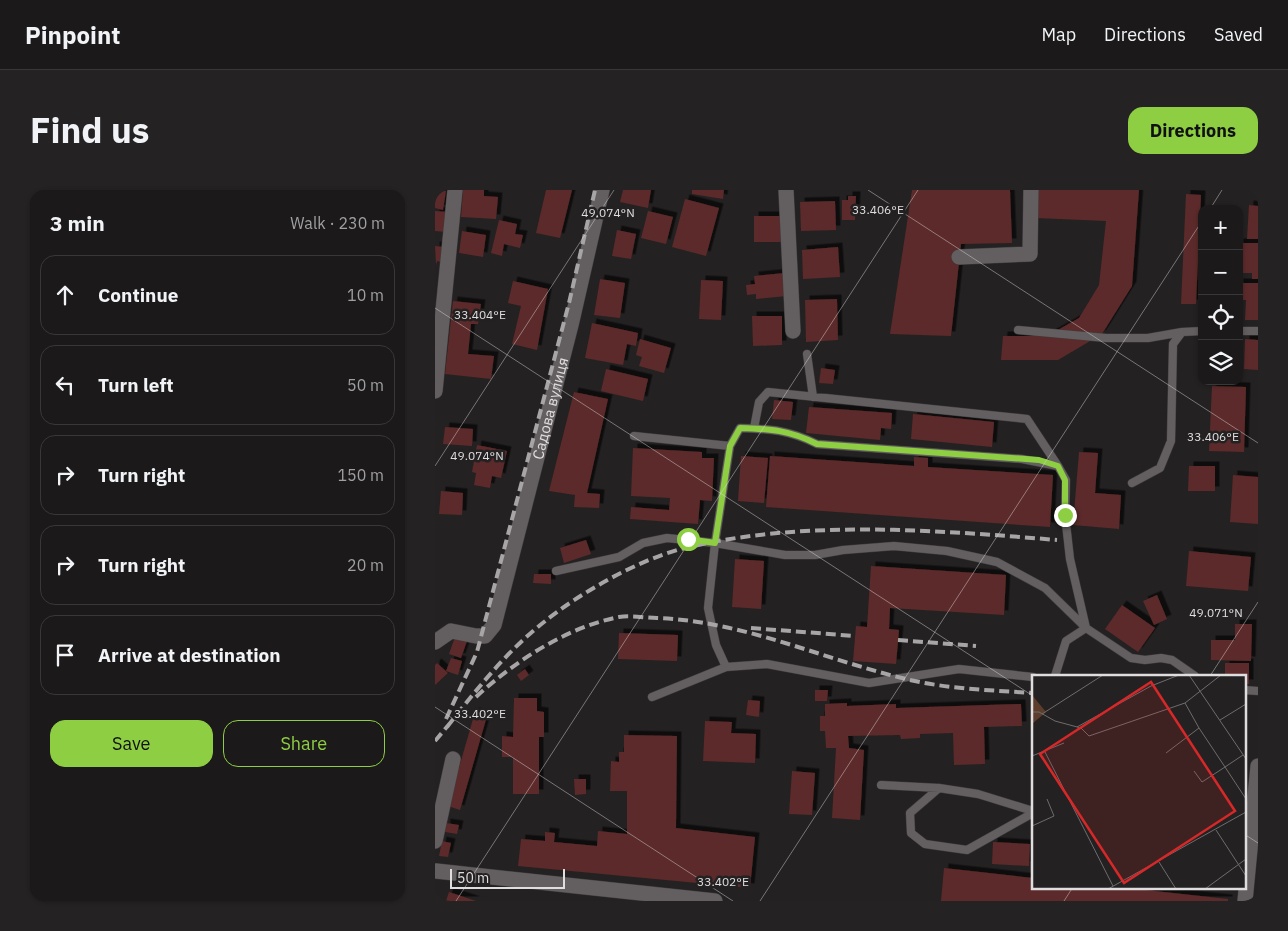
<!DOCTYPE html>
<html lang="en">
<head>
<meta charset="utf-8">
<style>
	:root { --surface:#1b191a; --page:#242223; --text:#f1f3f6; --muted:#a0a0a2; --line:#393839; --accent:#8ece43 }
	body { margin:0; font-family:"IBM Plex Sans",sans-serif; background:var(--page); color:var(--text) }
	.controls { position:absolute; right:15px; top:15px; display:grid; overflow:hidden; border-radius:10px; box-shadow:0 1px 4px #0004 }
	.controls button { width:45px; height:45px; display:grid; place-items:center; padding:0; border:0; border-bottom:1px solid var(--line); background:var(--surface); color:var(--text); font:25px sans-serif }
	.scale { position:absolute; left:15px; bottom:12px; width:115px; box-sizing:border-box; padding-left:5px; border:2px solid #e0ddde; border-top:0; font-size:14px; line-height:18px; white-space:nowrap; color:#e0ddde; -webkit-text-stroke:4px #242122; paint-order:stroke }
	.stop { position:absolute; width:15px; height:15px; margin:-11px; border:4px solid #8ece43; border-radius:50%; background:#fff }
	.stop.end { background:#8ece43; border-color:#fff; box-shadow:0 1px 5px #0008 }
	.list { margin:0; padding:0; list-style:none }
	h2 { display:flex; justify-content:space-between; align-items:center; height:65px; margin:0; padding:0 20px; font-size:21px }
	h2 small { font-size:16px; font-weight:400; color:var(--muted) }
	.list li { display:grid; grid-template-columns:32px 1fr auto; gap:15px; align-items:center; box-sizing:border-box; height:80px; margin:0 10px 10px; padding:0 10px; border:1px solid var(--line); border-radius:15px }
	.list b { display:block; font-size:19px; white-space:nowrap }
	.list em { font-size:16px; font-style:normal; color:var(--muted) }
	.actions { display:flex; gap:10px; padding:15px 20px }
	.actions a { flex:1; padding:11px 0; border:1px solid var(--accent); border-radius:15px; text-align:center; font-size:18px; color:var(--accent) }
	.actions .main { background:var(--accent); color:#111 }
	.icon { flex:none; width:28px; height:28px; fill:none; stroke:currentColor; stroke-width:2; stroke-linecap:round; stroke-linejoin:round }
	.map { position:relative; flex:none; width:823px; height:711px; overflow:hidden; border-radius:15px }
	header { display:flex; align-items:center; gap:30px; box-sizing:border-box; height:70px; padding:0 25px; background:var(--surface); border-bottom:1px solid var(--line) }
	header strong { font-size:24px }
	nav { display:flex; gap:28px; margin-inline-start:auto; font-size:18px }
	.intro { display:flex; align-items:center; justify-content:space-between; box-sizing:border-box; height:120px; padding:0 30px }
	h1 { margin:0; font-size:35px }
	.button { padding:12px 22px; border-radius:15px; background:var(--accent); color:#111; font-size:18px; font-weight:700 }
	main { display:flex; gap:30px; padding:0 30px }
	aside { flex:1; background:var(--surface); border-radius:15px; box-shadow:0 1px 4px #0004 }
	.map>svg:first-child { display:block }
</style>
</head>
<body>
<header>
<strong>Pinpoint</strong>
<nav><a>Map</a><a>Directions</a><a>Saved</a></nav>
</header>
<div class="intro"><h1>Find us</h1><a class="button">Directions</a></div>
<main>
<aside>
<h2>3 min<small>Walk · 230 m</small></h2>
<ul class="list">
<li><svg class="icon" aria-label="ahead" viewBox="0 0 24 24"><path d="M12 20V5M6 11l6-6 6 6"/></svg><div><b>Continue</b></div><em>10 m</em></li>
<li><svg class="icon" aria-label="left" viewBox="0 0 24 24"><path d="M17 20v-9H6M10 6l-5 5 5 5"/></svg><div><b>Turn left</b></div><em>50 m</em></li>
<li><svg class="icon" aria-label="right" viewBox="0 0 24 24"><path d="M7 20v-9h11M14 6l5 5-5 5"/></svg><div><b>Turn right</b></div><em>150 m</em></li>
<li><svg class="icon" aria-label="right" viewBox="0 0 24 24"><path d="M7 20v-9h11M14 6l5 5-5 5"/></svg><div><b>Turn right</b></div><em>20 m</em></li>
<li><svg class="icon" aria-label="arrive" viewBox="0 0 24 24"><path d="M6 21V4h12l-3 4 3 4H6"/></svg><div><b>Arrive at destination</b></div></li>
</ul>
<div class="actions"><a class="main">Save</a><a>Share</a></div>
</aside>
<div class="map">
<svg width="823" height="711" viewBox="0 0 823 711">
	<defs>
		<filter id="shadow"><feDropShadow dx="4.5" dy="-4.5" stdDeviation="0" flood-color="#0009"/></filter>
	</defs>
	<rect width="100%" height="100%" fill="#242122"/>
	<path fill="#5b2a29" filter="url(#shadow)" d="M0 0 11 1 8 20 0 18Z
		M28 0H49V6L63 7 61 29 26 27Z
		M111 0H137L125 48 101 43Z
		M188 0H216L213 18 185 12Z
		M257 0H289L288 9 257 4Z
		M477 0H575L577 53 526 54 516 146 455 144Z
		M603 0H704L697 96 667 144 623 170H566L568 146H612L644 128 664 95 671 31 601 28Z
		M751 4 766 5 761 114H746Z
		M413 6H421L420 30H407V10H413Z
		M250 9 284 18 271 66 237 57Z
		M400 11 401 40 366 41 365 12Z
		M814 15 823 16V49H812Z
		M0 21 14 22 12 42 0 41Z
		M213 21 238 27 231 54 206 48Z
		M319 26H350L351 52H319Z
		M64 30 82 34 80 44 88 45 85 58 69 54 67 66 56 63Z
		M182 40 201 44 196 69 177 66Z
		M27 41 51 45 48 67 24 63Z
		M804 53H823V89H817V83H804Z
		M0 56 9 57 6 72 2 71 1 75Z
		M403 57 405 87 368 89 367 60Z
		M350 83 352 106 321 109V104L312 105 311 95 320 94 319 86Z
		M165 89 190 93 185 128 159 125Z
		M266 90 288 91 286 130 264 129Z
		M78 91 113 99 102 160 77 154 86 116 73 113Z
		M804 93H823V130H810L811 110H804Z
		M402 109 403 150 371 152 370 110Z
		M18 111 46 114 43 134H36L33 164 59 166 56 189 10 184Z
		M317 126H347V155L318 156Z
		M157 133 203 143 201 156 192 154 188 175 150 168Z
		M205 149 236 158 229 183 204 176 207 167 201 165Z
		M810 149 823 150V180L809 179Z
		M386 178 400 180 398 194 384 193Z
		M171 179 213 189 208 211 166 201Z
		M777 196 811 197 809 262 774 261Z
		M139 202 173 209 152 303 165 304 164 318 139 317 140 305 114 301Z
		M339 210 358 212 356 230 337 229Z
		M374 217 457 223 456 239 446 238 445 250 371 243Z
		M478 224 559 232 557 257 476 249Z
		M10 237 38 239 37 256 8 254Z
		M42 255 72 261 66 288 57 286 55 298 39 295 41 283 37 282Z
		M198 258 267 262V268H279L277 311 265 310 263 334 195 329 196 317 234 320 235 308 196 306Z
		M644 262 663 263 660 303 686 305 684 339 638 335Z
		M306 266 333 268 329 313 303 311Z
		M335 266 479 276V267L493 268V277L618 285 615 337 331 317Z
		M754 276H780V301H753Z
		M798 285 823 287V334L795 332Z
		M6 301 28 303 27 325 4 324Z
		M151 350 156 364 129 373 125 358Z
		M754 361 816 367 813 401 751 396Z
		M300 369 329 371 326 419 297 417Z
		M436 376 571 385 569 425 455 418 454 439 464 440 461 474 418 471 421 436 432 437Z
		M99 384H116V394L98 393Z
		M722 405 732 429 719 435 708 411Z
		M687 415 720 438 703 462 670 439Z
		M800 434H817L816 471 776 470V450H800Z
		M184 443 243 445 242 471 183 469Z
		M20 447 32 451 26 468 14 464Z
		M16 468 27 471 23 485 11 481Z
		M2 473 13 483 0 495V475Z
		M790 473H814V494H809V486H790Z
		M90 479 94 485 86 491 82 485Z
		M380 500H393L392 511H380Z
		M79 508H102V521L109 522V547H104V604H78V567H67V546L78 547Z
		M313 510 325 511 324 527 311 525Z
		M412 513V516L461 514V518L586 514 587 536 549 537 550 574 519 575 518 543 485 544V548L466 549 465 545 413 546 414 558 429 560 425 630 397 628 401 558H391L390 541H385V526H390V514Z
		M40 522 52 526 25 620 13 616Z
		M270 531 297 532 296 543 321 544 320 573 268 571Z
		M189 545 242 546 241 638 320 647 315 698 83 676 86 649 110 651V642L120 643 119 652 162 656 163 641 192 644V601H175L176 571 184 572V562H189Z
		M357 581 380 583 377 625 354 624Z
		M139 589H151V604L140 605Z
		M11 633 24 635 22 644 10 642Z
		M7 651 16 653 13 667 4 666Z
		M558 652 595 654 594 676 557 674Z
		M509 678 598 688V697H683L793 709V711H506Z
		M14 702 41 711H11Z"/>
	<g fill="none" stroke-linecap="round" stroke-linejoin="round">
		<g stroke="#403d3e" stroke-width="9">
			<path id="lane" d="M583 140 671 148H713L747 142
				M804 141H823
				M372 164 378 207
				M319 238 324 212 333 202 592 229 623 276
				M199 246 295 256 305 238C336 239 354 240 382 254L587 269 623 276 631 290 630 325 635 369 651 438 631 451 620 486
				M697 293 725 278 736 251 738 154 747 142 767 141
				M121 381 184 367 208 353 232 348 280 353 350 365H380L408 360 459 356 512 361 562 372 610 398 651 438 696 468 710 470 726 468 737 470 760 486
				M291 477 281 455 273 418 280 353 295 256
				M809 500 823 501
				M217 507 291 477 332 474 434 493 524 479 598 487
				M446 595 504 598 543 604 598 621
				M504 598 475 623 476 643 490 654 532 660 598 623"/>
		</g>
		<g stroke="#403d3e" stroke-width="16">
			<g id="street">
				<path d="M351 0 358 141"/>
				<path d="M524 67 595 64 596 0"/>
				<path d="M0 201 20 0"/>
				<path id="s1" d="M0 452 16 441 41 446H50L59 435 136 135 167 0"/>
				<path d="M0 651 18 569"/>
				<path d="M1 681 280 711"/>
				<path d="M810 711 823 576"/>
			</g>
		</g>
		<use href="#lane" stroke="#635f60" stroke-width="8"/>
		<use href="#street" stroke="#635f60" stroke-width="15"/>
		<path stroke="#a8a5a6" stroke-width="4" stroke-dasharray="10 5" stroke-linecap="butt" d="M316 438 420 446
			M463 450 541 456
			M41 507C80 471 132 437 184 427 196 425 210 428 222 428 307 431 385 468 467 488 509 499 554 500 598 503
			M11 529 42 462 134 113 160 0
			M12 537C42 499 71 462 109 432 145 403 201 371 246 359 365 329 500 340 622 350
			M0 551 16 532"/>
	</g>
	<g fill="none" stroke-linecap="round" stroke-linejoin="round">
		<path stroke="#8ece43" stroke-width="6" d="M253 349 280 353 295 256 305 238C336 239 354 240 382 254L604 270 623 276 630 290V325"/>
	</g>
	<path fill="none" stroke="#e0ddde" stroke-width="1" stroke-opacity="0.45" d="M433 0 823 253M775 19 787 0M0 118 598 506M0 276 179 0M775 486 823 412M0 517 298 711M809 644 823 653M21 711 483 0M325 711 767 31M629 711 638 697"/>
	<g text-anchor="middle" dominant-baseline="central" stroke-width="5" stroke-linejoin="round" paint-order="stroke">
		<g font-size="15" fill="#e0ddde" stroke="#242122">
			<text stroke="none"><textPath href="#s1" startOffset="292">Садова вулиця</textPath></text>
		</g>
	</g>
	<g transform="translate(597 485)">
		<rect width="214" height="214" fill="#242122"/>
		<path d="M0 20 14 37 0 49Z" fill="#5d3d2c"/>
		<path fill="none" stroke="#6f6c6d" stroke-width="1" d="M157 0 214 84M153 28 167 53M0 37H7L23 46 49 53 57 61 153 28 189 0M10 39 71 0M188 45 214 29M45 52 119 11 147 0M13 77 81 211M134 78 167 53 193 92 211 80M0 81 32 68M162 96 170 107 193 92 214 124M0 151 22 141 15 124M184 155 214 201M127 187 144 214M76 214 214 137M173 214 214 184"/>
		<path fill="#d62828" fill-opacity="0.15" stroke="#d62828" stroke-width="2.5" d="M119 7 203 136 92 208 8 79Z"/>
		<rect width="214" height="214" fill="none" stroke="#e0ddde" stroke-width="2.5"/>
	</g>
	<g font-size="12" text-anchor="middle" fill="#e0ddde" stroke="#242122" stroke-width="5" stroke-linejoin="round" paint-order="stroke">
		<text x="443" y="24">33.406°E</text>
		<text x="173" y="27">49.074°N</text>
		<text x="45" y="129">33.404°E</text>
		<text x="778" y="251">33.406°E</text>
		<text x="42" y="270">49.074°N</text>
		<text x="781" y="427">49.071°N</text>
		<text x="45" y="528">33.402°E</text>
		<text x="288" y="696">33.402°E</text>
	</g>
</svg>
<div class="controls">
<button>+</button>
<button>−</button>
<button><svg class="icon" aria-label="locate" viewBox="0 0 24 24"><circle cx="12" cy="12" r="6"/><path d="M12 2v4M12 18v4M2 12h4M18 12h4"/></svg></button>
<button><svg class="icon" aria-label="layers" viewBox="0 0 24 24"><path d="M12 4l9 5-9 5-9-5zM3 14l9 5 9-5"/></svg></button>
</div>
<div class="scale">50 m</div>
<div class="stop" style="left:253px;top:349px"></div>
<div class="stop end" style="left:630px;top:325px"></div>
</div>
</main>
</body>
</html>
